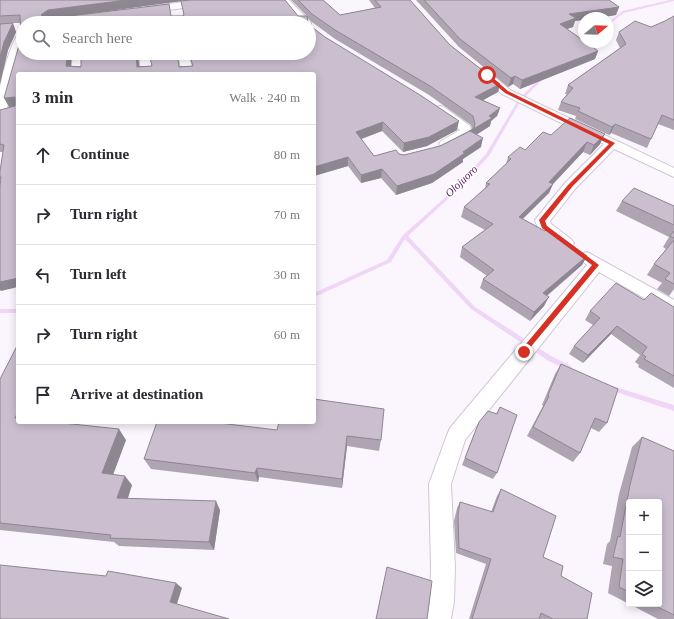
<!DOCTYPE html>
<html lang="en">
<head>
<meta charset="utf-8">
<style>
	:root { --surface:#fff; --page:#f7f7f7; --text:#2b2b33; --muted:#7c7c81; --line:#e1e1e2 }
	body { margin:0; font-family:"Times New Roman",serif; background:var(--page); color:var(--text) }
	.controls { position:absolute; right:12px; bottom:12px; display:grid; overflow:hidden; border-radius:4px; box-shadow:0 2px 10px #0003 }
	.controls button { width:36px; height:36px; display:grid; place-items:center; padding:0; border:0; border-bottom:1px solid var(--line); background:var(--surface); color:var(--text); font:20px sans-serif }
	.compass { position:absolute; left:578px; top:12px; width:36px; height:36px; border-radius:50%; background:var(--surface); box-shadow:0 2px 10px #0003; rotate:71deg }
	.stop { position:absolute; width:12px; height:12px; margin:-9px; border:3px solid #d93025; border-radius:50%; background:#fff }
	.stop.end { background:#d93025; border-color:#fff; box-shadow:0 1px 4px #0008 }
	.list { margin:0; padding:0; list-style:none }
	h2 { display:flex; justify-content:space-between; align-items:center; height:52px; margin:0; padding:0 16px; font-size:17px }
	h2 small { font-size:13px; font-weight:400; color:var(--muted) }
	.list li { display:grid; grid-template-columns:26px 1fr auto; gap:12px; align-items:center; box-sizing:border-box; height:60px; padding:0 16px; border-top:1px solid var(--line) }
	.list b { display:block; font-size:15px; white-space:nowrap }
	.list em { font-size:13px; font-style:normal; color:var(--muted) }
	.icon { flex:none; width:22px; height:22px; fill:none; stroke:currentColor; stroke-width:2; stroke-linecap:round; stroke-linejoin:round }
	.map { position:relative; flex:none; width:674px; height:619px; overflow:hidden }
	.search { position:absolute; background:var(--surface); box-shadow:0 2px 10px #0003; left:16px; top:16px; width:300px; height:44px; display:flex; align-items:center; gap:10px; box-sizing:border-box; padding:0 14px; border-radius:22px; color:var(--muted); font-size:15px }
	.panel { position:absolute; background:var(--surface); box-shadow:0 2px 10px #0003; left:16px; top:72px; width:300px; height:352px; border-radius:4px }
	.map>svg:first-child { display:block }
</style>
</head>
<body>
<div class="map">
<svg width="674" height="619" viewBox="0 0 674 619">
	<rect width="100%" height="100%" fill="#fbf6fd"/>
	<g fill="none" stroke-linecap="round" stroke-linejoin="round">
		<path fill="#efd6f7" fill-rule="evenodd" d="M670 0H674V1L624 13 608 25V23L622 11Z
			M541 77 544 78 520 102 489 156 450 197 408 236 475 307 551 356 571 366 572 368 571 370H567L547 360 471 309 405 239 391 262 319 295 314 296V292H316L387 260 403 235 448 195 486 154 518 100Z
			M0 309H18V313H0Z
			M610 386H612L674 405V411L610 390 609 388Z"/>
		<g stroke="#d1c5d5" stroke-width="2">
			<path id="minor" d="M199 0H226L221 3 146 13 141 10 146 7Z
				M279 0H289L310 21 311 23 310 25 309 23H300Z
				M23 29V46L17 64 6 113 0 117C0 107 0 98 0 88 1 78 14 31 23 29Z
				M73 53H83V74H71Z
				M139 53H149L153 74H141Z
				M178 53H188L194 74H182Z
				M482 68 486 69 510 90 674 168V177L614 149 575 189 550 221 551 224 571 239 574 243 571 247C557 251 538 233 535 220L565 183 604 144 502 94 478 73 476 71 478 69Z
				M440 106 444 107 470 126 472 133 471 136 451 147H441L439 144 441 141 460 130 436 113 434 110 436 107Z
				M587 252 674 300V315L599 272 465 440 451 484 455 567 454 601 451 619H427L430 601 431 567 429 484 447 435 450 428 587 265 579 258 581 254Z"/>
		</g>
		<use href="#minor" fill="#fff" fill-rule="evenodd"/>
	</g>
	<path fill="#afa4b2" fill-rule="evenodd" d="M0 0H189L67 16H307L291 0H323L340 15 375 8 369 0H410L450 45 500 84 498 92 483 100 500 108 497 116 491 121 490 126 476 135 481 147 463 159V162L432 183 396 195 381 178 361 183 348 166 314 176V74H18L1 291V180L0 179V171L3 152H0V110L15 106 9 107 21 38V23H12L16 32 8 50 0 84V89ZM307 17 312 22 335 39 429 95 471 125 472 129 440 146 404 155 399 154 374 156 361 139 382 131 403 152 427 146 457 130 325 37 309 53H188L193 66H71L72 53H23V23Z
		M416 0H609L619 7 616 15 597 18H584L575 21 573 27 567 29 598 51 595 59 520 89 513 84 508 87 459 47Z
		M674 16V130L658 124 651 139 647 148 611 133 609 135 575 119 576 116 558 110 561 102 567 94H565L568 85 620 48 616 40 619 32 651 27 665 21Z
		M551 135 600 144 590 155 583 152 553 184 549 193 523 219 587 256 582 265 547 296 544 306 530 321 480 288 483 279 487 276 460 257 462 247 485 230 461 217 464 207 485 189 486 183 506 164 508 157 525 150Z
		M622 201 674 206V289L669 296 657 289 662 283 647 275 654 264 666 249 663 247 669 237 616 211Z
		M644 300 674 307V388L638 367 639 365 635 362 640 355 611 334 583 363 569 354 574 346 593 325 585 320 590 311Z
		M561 364 607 423 599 432 591 428 580 453 573 462 527 436 543 406 542 405 555 374Z
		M0 379 18 422 126 440 113 474 132 485 128 498 220 510 214 550 119 546 114 542 0 530Z
		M500 407 497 473 493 479 462 465 479 422 496 414Z
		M279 422 381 440 379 451 347 446 342 488 259 477 258 482 151 469 144 459 277 430Z
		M642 437 674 451V619H658L608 593 612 566 603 564 607 544 610 541 619 494 632 447ZM629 502 659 604H629Z
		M501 489 543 557 561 576 587 619H469L486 564 456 553 454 521 457 508 460 502 491 512 497 496Z
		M387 567 427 619H376Z"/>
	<path fill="#8e8691" d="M127 0H189L51 19 45 23 41 15 48 10Z
		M619 7 616 15 597 18H584V20L575 21 573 27 557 32 560 24 569 14Z
		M13 23 16 32 8 50 0 84V89V58L4 42Z
		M598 51 595 59 520 89 522 80Z
		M68 53H72L70 74 66 66Z
		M136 53H138L140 74 137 67Z
		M515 76 513 84 508 87 511 78Z
		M500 84 498 92 474 105 475 97Z
		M15 97 18 106 9 107 4 98Z
		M500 108 497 116 491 121 490 126 468 140 470 131Z
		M459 121 457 130 427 146 403 152 404 143Z
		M383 122 382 131 356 141V132Z
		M615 124 611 133 609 135 612 127Z
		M605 134 600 144 590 155 594 145Z
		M483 138 481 147 463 159V162L432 183 396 195 397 186 463 152Z
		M587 142 583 152 553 184 549 193 515 226 519 217 549 182Z
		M348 157V166L314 176V167Z
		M382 169 381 178 361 183V175Z
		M587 256 582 265 539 302 543 293Z
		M18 278V287L1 291 0 290V281Z
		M549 297 544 306 530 321 534 312Z
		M617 326 611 334 583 363 588 355Z
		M18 412V421L15 418Z
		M119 429 126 440 110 483 102 473Z
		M347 436V446L342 488V479Z
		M257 468 259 477 258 482 255 473Z
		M125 476 132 485 125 506 117 498Z
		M216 501 220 510 214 550 209 542Z
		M176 583 182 588 176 607 170 602Z"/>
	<path fill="#cbbfcf" stroke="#8e8691" d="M0 0H127L48 10 41 15 43 16H70L169 4 171 16H182L184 15 181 1 191 0H285L298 16H307L308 23H23V53H68L66 66 81 67V53H136L137 67 152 66 149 53H177L179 67 193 66 189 53H309V25L325 37 420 95 459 121 429 137 404 143 383 122 356 132 374 156 396 150 399 154 404 155 440 146 474 129 475 124 473 116 430 86 335 30 312 14 298 0H323L340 15 381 7 375 0H410L450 45 500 84 475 97 500 108 489 116 492 118 470 131 483 138 463 152 465 153 434 174 397 186 382 169 361 175 348 157 314 167V74H18V278L0 282V187L1 177H0V171L4 145 0 144V110L15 106V97L4 98 21 38 20 15 0 16Z
		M424 0H609L619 7 569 14 576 18 560 24 584 41V42H586L598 51 522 80 515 76 511 78 460 39Z
		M674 16V120L662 115 651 139 615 124 612 127 578 111 580 108 561 102 573 88 568 85 626 44 619 32 635 21 651 27 665 21Z
		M13 23 4 42 0 58V24Z
		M570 118 605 134 594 145 587 142 549 182 553 184 519 217 545 231 548 228 551 230 587 256 543 293 549 297 534 312 483 279 494 270 462 247 493 224 464 207 490 184 486 183 511 159 508 157 520 147 525 150 543 132 551 135Z
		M634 188 674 206V225L622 201Z
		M674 231V238L670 236Z
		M674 240V284L665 279 670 273 654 264Z
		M616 283 644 300 651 293 674 307V376L644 359 646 357 642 354 647 347 617 326 588 355 574 346 600 318 590 311Z
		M18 344V412L15 418H18V422H53L119 429 102 473 125 476 117 498 216 501 209 542 110 538 111 535 0 523V379Z
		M561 364 618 389 607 423 595 418 580 453 533 427 549 396 548 395Z
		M314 399 384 409 381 440 347 436 342 479 257 468 255 473 144 459 157 422H211L277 430 279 422H314Z
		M500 407 517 415 497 473 465 458 479 422 488 411 497 414Z
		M642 437 674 451V615L652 604H659V502H629V592L619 587 623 559 613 557 618 536 620 537 630 485Z
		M501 489 556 516 543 557 563 566 561 576 592 593 587 619H553L541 613 539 619H472L491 559 459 548 458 515 460 502 493 512Z
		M0 565 106 576 108 571 176 583 170 602 229 619H0Z
		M387 567 432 581 427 619H376Z"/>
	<path fill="#d93025" d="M487 73 508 91 615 143 572 187 545 221 547 226 599 265 524 355 520 352 521 350 592 265 542 228 539 220 568 185 609 144 505 93 485 76Z"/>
	<g text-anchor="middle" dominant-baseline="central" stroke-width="3" stroke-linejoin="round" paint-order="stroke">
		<g font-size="11" font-style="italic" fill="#4c135b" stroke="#fff">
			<text transform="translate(461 181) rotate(-44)">Olojuoro</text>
		</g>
	</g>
</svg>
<div class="controls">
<button>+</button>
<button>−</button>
<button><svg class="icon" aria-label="layers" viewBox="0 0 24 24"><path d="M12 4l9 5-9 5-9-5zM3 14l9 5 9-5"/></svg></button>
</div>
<svg class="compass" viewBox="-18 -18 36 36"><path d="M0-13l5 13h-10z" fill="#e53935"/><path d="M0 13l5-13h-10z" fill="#7c7c81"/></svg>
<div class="stop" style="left:487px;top:75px"></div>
<div class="stop end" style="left:524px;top:352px"></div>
<div class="search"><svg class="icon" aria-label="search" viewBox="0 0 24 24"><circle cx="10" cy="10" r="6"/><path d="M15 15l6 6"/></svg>Search here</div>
<section class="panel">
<h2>3 min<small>Walk · 240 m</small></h2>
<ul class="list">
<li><svg class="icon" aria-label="ahead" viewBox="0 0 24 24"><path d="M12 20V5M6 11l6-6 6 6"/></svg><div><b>Continue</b></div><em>80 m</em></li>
<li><svg class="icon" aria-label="right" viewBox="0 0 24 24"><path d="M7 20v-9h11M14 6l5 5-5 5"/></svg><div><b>Turn right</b></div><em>70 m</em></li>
<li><svg class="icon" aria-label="left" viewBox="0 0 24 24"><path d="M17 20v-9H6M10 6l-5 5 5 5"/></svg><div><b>Turn left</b></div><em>30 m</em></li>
<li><svg class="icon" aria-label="right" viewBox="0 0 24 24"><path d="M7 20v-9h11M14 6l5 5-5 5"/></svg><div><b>Turn right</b></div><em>60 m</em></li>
<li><svg class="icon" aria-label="arrive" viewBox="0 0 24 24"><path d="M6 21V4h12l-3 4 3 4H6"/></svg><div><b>Arrive at destination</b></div></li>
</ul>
</section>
</div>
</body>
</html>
